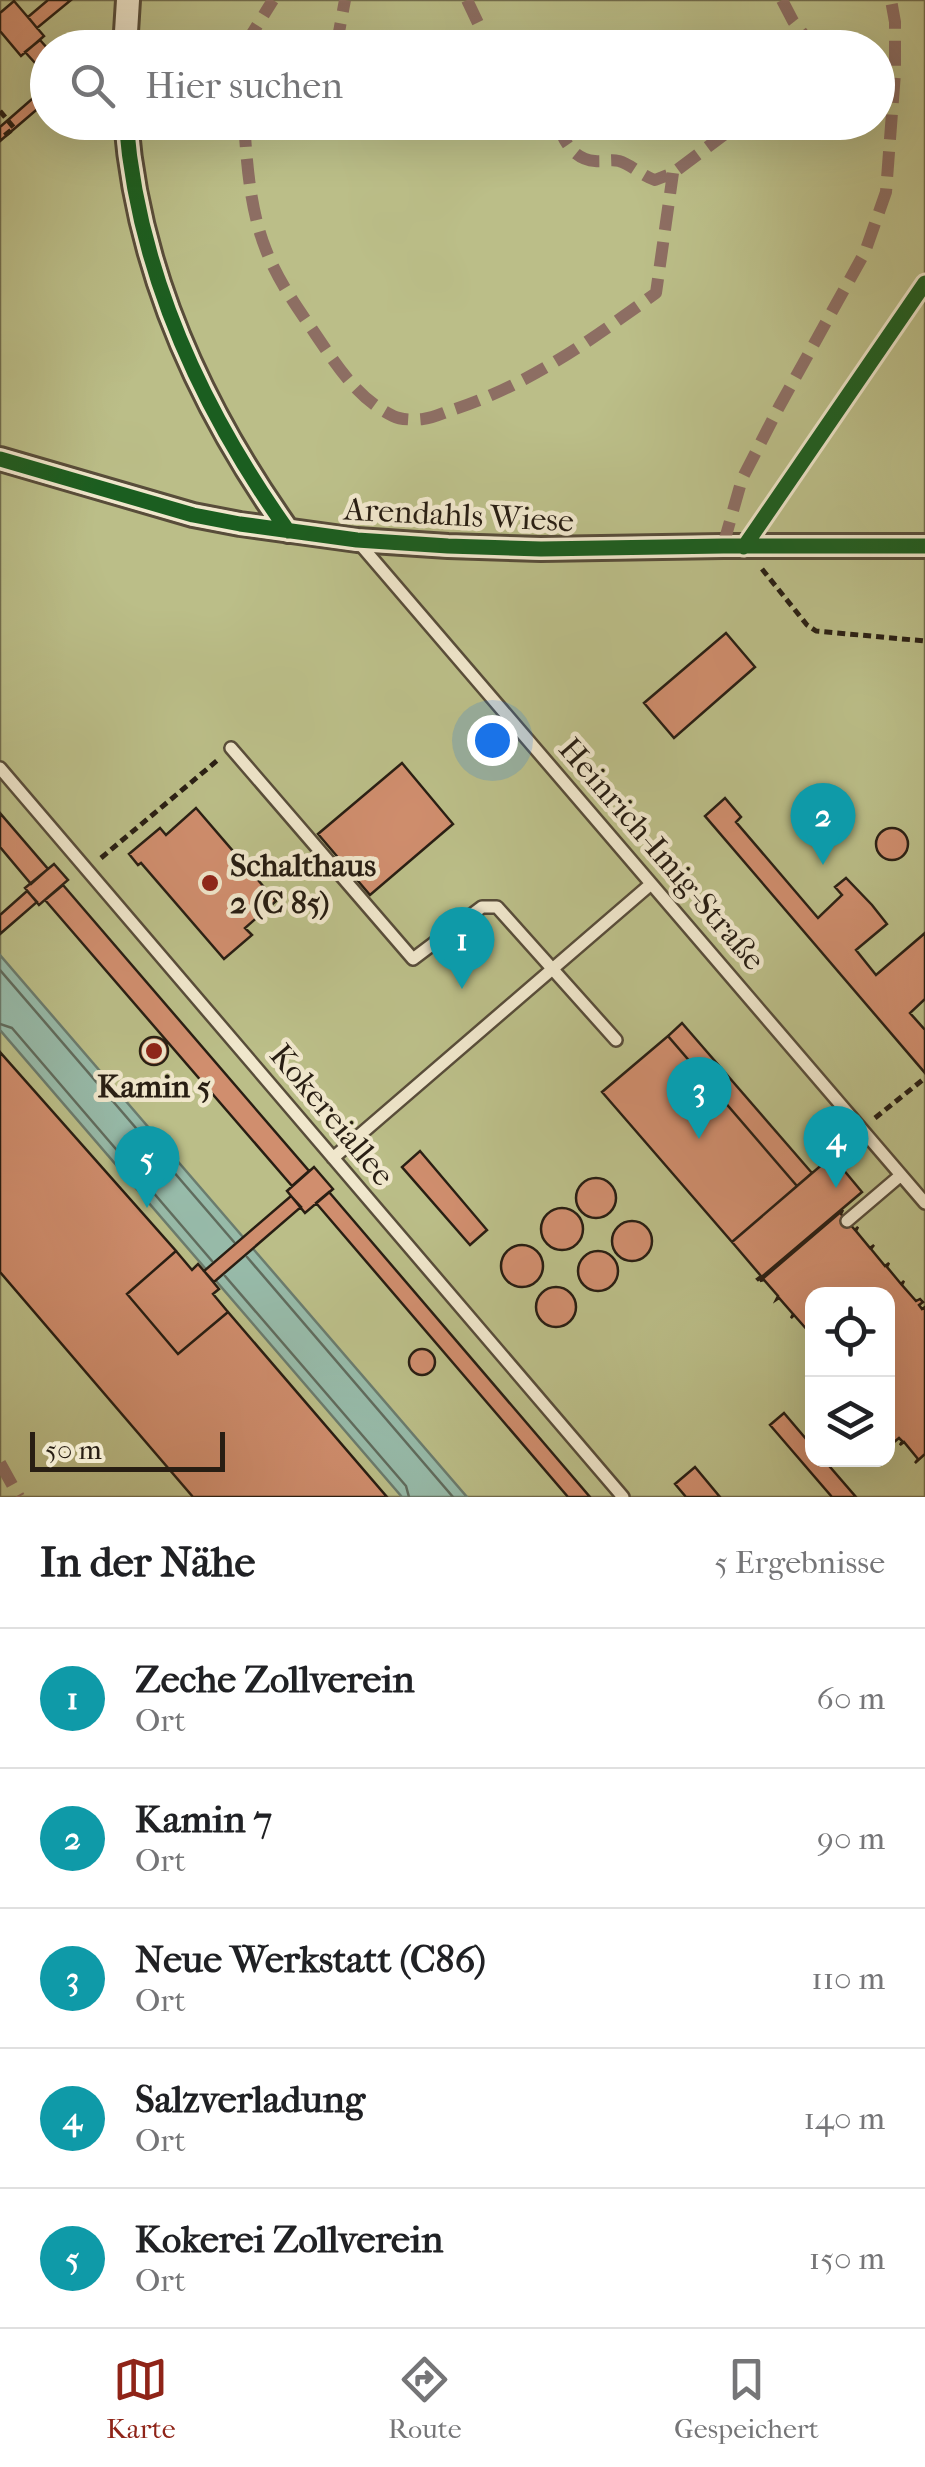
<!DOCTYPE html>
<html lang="de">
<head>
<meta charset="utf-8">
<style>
	:root { --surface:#fff; --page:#f2f2f2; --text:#202124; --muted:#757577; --line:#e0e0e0; --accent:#8f2418 }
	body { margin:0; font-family:"IM FELL French Canon",serif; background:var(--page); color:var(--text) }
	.controls { position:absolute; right:30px; bottom:30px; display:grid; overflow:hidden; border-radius:20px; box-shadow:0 10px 40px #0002 }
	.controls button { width:90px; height:90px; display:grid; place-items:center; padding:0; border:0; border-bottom:2px solid var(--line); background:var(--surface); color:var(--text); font:50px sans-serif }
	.scale { position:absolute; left:30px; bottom:25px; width:195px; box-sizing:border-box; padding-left:10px; border:5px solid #281e13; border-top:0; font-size:28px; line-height:35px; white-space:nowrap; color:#281e13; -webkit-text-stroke:8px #f0e7cc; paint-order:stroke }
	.you { position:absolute; left:492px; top:740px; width:35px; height:35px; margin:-25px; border:8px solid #fff; border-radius:50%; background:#1a73e8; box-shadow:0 0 0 15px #1a73e833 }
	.badge { display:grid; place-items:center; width:65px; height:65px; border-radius:50%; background:var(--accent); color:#fff; font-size:32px; font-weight:700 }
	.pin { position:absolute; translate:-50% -82px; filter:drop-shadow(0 2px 5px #0008) }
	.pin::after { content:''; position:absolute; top:52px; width:35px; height:30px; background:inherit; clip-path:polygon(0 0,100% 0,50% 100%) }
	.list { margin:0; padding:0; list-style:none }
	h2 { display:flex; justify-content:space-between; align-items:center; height:130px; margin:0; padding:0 40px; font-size:42px }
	h2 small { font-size:32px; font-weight:400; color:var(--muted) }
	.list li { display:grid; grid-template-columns:65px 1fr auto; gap:30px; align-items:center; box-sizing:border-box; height:140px; padding:0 40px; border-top:2px solid var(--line) }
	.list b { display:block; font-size:38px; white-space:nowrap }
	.list p { margin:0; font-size:32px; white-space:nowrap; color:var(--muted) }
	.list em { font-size:32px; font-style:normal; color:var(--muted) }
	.icon { flex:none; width:55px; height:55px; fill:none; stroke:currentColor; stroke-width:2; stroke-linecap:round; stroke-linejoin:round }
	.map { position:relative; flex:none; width:925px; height:1497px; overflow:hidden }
	.search { position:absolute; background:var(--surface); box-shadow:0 10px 40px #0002; left:30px; right:30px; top:30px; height:110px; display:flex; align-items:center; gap:25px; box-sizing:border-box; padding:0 35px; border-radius:55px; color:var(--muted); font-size:38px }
	.sheet { height:830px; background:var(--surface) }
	nav { display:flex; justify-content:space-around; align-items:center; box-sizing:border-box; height:140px; border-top:2px solid var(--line); background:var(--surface); font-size:28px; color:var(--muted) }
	nav a { display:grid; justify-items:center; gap:5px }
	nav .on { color:var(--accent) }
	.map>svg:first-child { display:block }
</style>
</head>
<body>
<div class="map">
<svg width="925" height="1497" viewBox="0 0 925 1497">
	<rect width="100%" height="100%" fill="#e8dab1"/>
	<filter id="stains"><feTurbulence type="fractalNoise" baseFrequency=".002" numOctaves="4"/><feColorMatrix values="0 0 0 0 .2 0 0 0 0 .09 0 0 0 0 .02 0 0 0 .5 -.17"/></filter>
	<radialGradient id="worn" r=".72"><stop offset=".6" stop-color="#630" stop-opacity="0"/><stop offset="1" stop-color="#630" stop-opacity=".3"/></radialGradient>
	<path fill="#bbbe88" stroke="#726e4e" stroke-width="2.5" fill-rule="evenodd" d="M0 0H925V1497H0ZM48 48H878V122H48ZM812 1294H888V1460H812Z"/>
	<path fill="#97bbaa" stroke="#6b7c6e" stroke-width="2.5" d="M0 955 467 1497H402L0 1030Z"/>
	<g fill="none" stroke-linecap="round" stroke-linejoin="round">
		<path stroke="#606c5e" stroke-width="2.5" d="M0 970 234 1242
			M0 1024 12 1028 212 1261
			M247 1257 453 1497
			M225 1276 406 1486 409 1497"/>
	</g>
	<path fill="#d08e6e" stroke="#281e13" stroke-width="2.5" d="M48 0H71L37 28 28 17Z
		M14 1 44 36 21 56 0 31V13Z
		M40 40 48 49V77L25 52Z
		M48 85V100L0 141V127Z
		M726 633 755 667 674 738 644 703Z
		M402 763 453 824 370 895 318 834Z
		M725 798 741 817 736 822 818 918 842 895 835 887 846 878 872 905 887 924 856 950 876 975 925 933V999L910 1013 925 1030V1073L705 816Z
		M196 808 276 901 245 928 252 935 224 959 141 863 138 865 129 854 160 828 166 835Z
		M0 813 48 869 31 884 0 847Z
		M876 844a16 16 0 1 1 32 0a16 16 0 1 1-32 0Z
		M54 864 68 880 39 905 25 888Z
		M63 885 309 1171 292 1186 45 900Z
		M27 891 37 902 0 934V915Z
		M682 1023 812 1173 797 1186 668 1036Z
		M668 1036 797 1186 732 1242 602 1092Z
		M140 1051a14 14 0 1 1 28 0a14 14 0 1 1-28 0Z
		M0 1052 176 1251 127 1294 178 1354 228 1312 387 1497H193L0 1272Z
		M420 1151 487 1230 470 1245 402 1167Z
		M832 1156 862 1192 758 1280 757 1279 761 1276 732 1242Z
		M314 1167 333 1189 305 1213 287 1191Z
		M576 1198a20 20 0 1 1 40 0a20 20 0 1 1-40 0Z
		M329 1192 590 1497H568L316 1203Z
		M291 1196 301 1207 214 1282 204 1271Z
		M541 1229a21 21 0 1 1 42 0a21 21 0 1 1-42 0Z
		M843 1210 841 1214 847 1221 855 1230 858 1227 856 1231 870 1248 874 1245 871 1249 885 1266 889 1263 887 1267 901 1284 904 1281 902 1285 916 1301 920 1299 923 1302 919 1305 922 1309 925 1307V1454L915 1463 918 1459 904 1442 900 1445 902 1441 899 1438 888 1447V1294H812V1336L810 1333 806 1336 809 1332 794 1315 791 1318 793 1314 779 1298 776 1300 778 1296 764 1280 760 1281Z
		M612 1241a20 20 0 1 1 40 0a20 20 0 1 1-40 0Z
		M501 1266a21 21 0 1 1 42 0a21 21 0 1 1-42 0Z
		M578 1271a20 20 0 1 1 40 0a20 20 0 1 1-40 0Z
		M176 1251 192 1270 198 1264 204 1271 219 1289 213 1294 228 1312 178 1354 127 1294Z
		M536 1307a20 20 0 1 1 40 0a20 20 0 1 1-40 0Z
		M409 1362a13 13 0 1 1 26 0a13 13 0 1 1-26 0Z
		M784 1413 812 1446V1460H824L856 1497H832L770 1425Z
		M695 1467 720 1497H686L675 1484Z"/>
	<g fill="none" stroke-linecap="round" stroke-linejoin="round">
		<g stroke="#584d3a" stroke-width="16">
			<path id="lane" d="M359 543 925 1203
				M231 748 413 959 482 907H497L616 1040
				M0 768 623 1497
				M333 1158 651 884
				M847 1221 901 1175"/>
		</g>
		<g stroke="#584d3a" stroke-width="28">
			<path id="street" d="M125 48 128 0
				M126 122C138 272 202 410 288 531
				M0 459 193 515 240 524 357 540 448 546 541 549 723 546H925"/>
		</g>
		<path stroke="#281e13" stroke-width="5" stroke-dasharray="8 5" stroke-linecap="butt" d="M0 111 14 128 0 139
			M762 569 807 625 816 631 925 641
			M101 858 219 759
			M875 1118 925 1078"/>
		<use href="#lane" stroke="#f0e7cc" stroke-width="11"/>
		<use href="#street" stroke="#f0e7cc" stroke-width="22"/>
		<path stroke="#8d6e63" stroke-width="12" stroke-dasharray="25 12" stroke-linecap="butt" d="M467 0 490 48
			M782 0 793 21 814 48
			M248 48 250 37 273 0
			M336 48 345 0
			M824 48 829 44 850 48
			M244 122C247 165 250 210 266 250 278 281 297 307 316 335 337 366 358 399 393 416 401 420 415 420 423 419 433 418 443 413 452 410 529 385 591 340 656 293L673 173
			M349 122 350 125
			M558 122C562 140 574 160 595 161 604 162 610 159 619 161 632 165 642 176 655 180L673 173 741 122
			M723 546 742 479 779 407 865 252 886 192 895 73V22L891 0
			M0 1463 19 1497"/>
		<g stroke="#f0e7cc" stroke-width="21">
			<path id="cycleway" d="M126 122C138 272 202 410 288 531
				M0 459 193 515 240 524 357 540 448 546 541 549 723 546H925
				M744 547 925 283"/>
		</g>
		<use href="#cycleway" stroke="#1b5e20" stroke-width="15"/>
	</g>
	<g fill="#8f2418" stroke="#f0e7cc" stroke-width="4">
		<circle cx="210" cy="883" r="10"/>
		<circle cx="154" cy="1051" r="10"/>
	</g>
	<g text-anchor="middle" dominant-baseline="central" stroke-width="9" stroke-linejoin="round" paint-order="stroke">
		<g font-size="32" fill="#281e13" stroke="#f0e7cc">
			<text transform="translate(459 515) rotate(3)">Arendahls Wiese</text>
			<text transform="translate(662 854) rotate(49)">Heinrich-Imig-Straße</text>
			<text transform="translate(332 1115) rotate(50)">Kokereiallee</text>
		</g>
		<g font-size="32" font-weight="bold" fill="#281e13" stroke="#f0e7cc" text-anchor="start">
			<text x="230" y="865">Schalthaus<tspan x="230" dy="37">2 (C 85)</tspan></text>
			<text x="154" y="1086" text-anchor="middle">Kamin 5</text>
		</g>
	</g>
	<rect width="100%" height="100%" filter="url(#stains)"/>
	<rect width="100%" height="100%" fill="url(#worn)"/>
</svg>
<div class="controls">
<button><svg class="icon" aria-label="locate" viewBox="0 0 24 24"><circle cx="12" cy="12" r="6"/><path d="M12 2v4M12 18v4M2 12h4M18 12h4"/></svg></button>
<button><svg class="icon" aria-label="layers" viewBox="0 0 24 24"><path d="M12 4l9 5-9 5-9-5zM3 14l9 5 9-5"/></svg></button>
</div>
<div class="scale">50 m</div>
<div class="you"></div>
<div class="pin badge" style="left:462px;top:989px;background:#0f9aa8">1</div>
<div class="pin badge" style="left:823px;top:865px;background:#0f9aa8">2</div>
<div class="pin badge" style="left:699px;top:1139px;background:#0f9aa8">3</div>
<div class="pin badge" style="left:836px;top:1188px;background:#0f9aa8">4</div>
<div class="pin badge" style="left:147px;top:1208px;background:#0f9aa8">5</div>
<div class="search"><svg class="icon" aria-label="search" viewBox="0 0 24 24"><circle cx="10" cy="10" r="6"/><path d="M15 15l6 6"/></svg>Hier suchen</div>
</div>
<section class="sheet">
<h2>In der Nähe<small>5 Ergebnisse</small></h2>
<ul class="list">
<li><span class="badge" style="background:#0f9aa8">1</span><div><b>Zeche Zollverein</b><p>Ort</p></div><em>60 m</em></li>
<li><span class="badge" style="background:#0f9aa8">2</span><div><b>Kamin 7</b><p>Ort</p></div><em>90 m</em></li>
<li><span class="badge" style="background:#0f9aa8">3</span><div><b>Neue Werkstatt (C86)</b><p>Ort</p></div><em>110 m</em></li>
<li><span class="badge" style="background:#0f9aa8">4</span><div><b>Salzverladung</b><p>Ort</p></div><em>140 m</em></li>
<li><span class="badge" style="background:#0f9aa8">5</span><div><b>Kokerei Zollverein</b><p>Ort</p></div><em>150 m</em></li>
</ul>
</section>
<nav>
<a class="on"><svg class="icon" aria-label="map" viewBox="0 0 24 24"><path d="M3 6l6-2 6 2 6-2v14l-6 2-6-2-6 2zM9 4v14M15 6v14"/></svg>Karte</a>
<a><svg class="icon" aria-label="directions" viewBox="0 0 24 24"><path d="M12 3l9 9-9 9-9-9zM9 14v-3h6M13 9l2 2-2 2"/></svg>Route</a>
<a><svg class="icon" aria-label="saved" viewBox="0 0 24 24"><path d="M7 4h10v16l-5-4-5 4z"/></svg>Gespeichert</a>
</nav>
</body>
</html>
